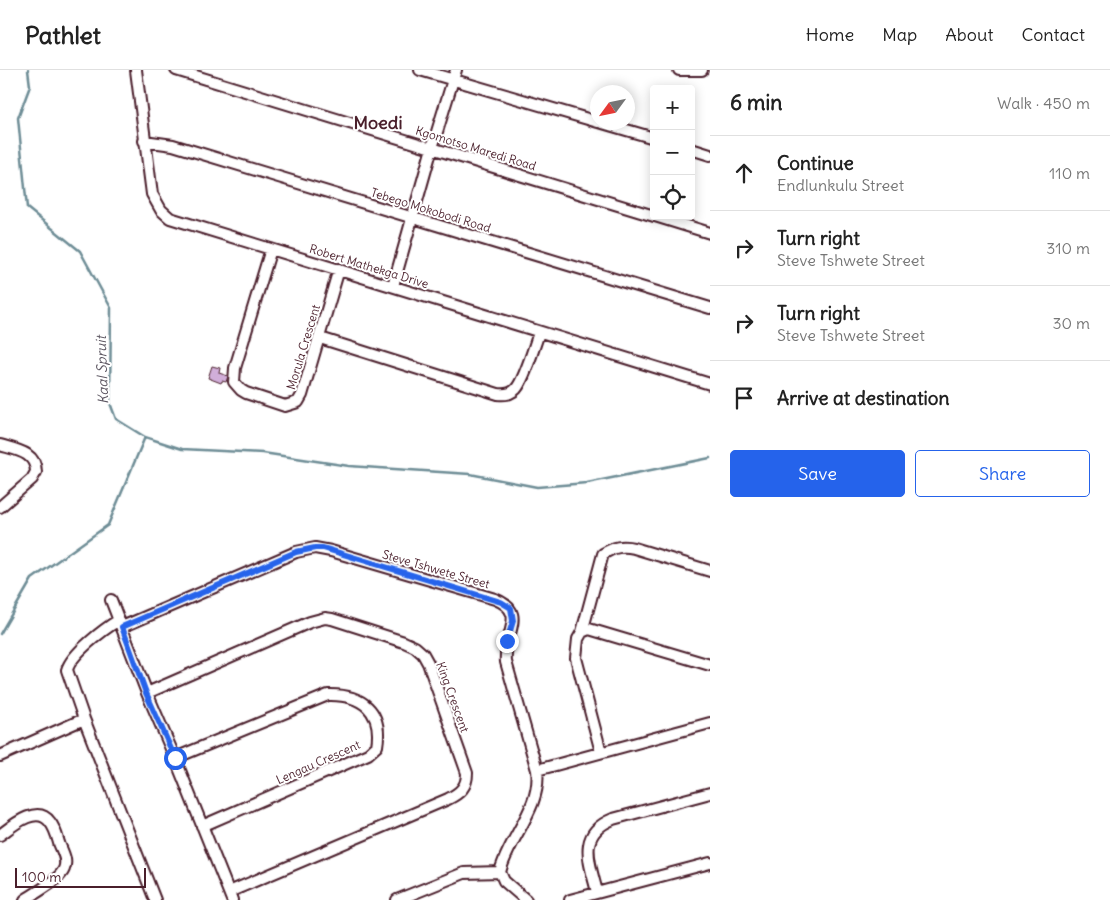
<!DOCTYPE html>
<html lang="en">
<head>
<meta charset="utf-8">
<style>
	:root { --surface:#fff; --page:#f6f6f6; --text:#222; --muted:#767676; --line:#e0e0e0; --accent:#2563eb }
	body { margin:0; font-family:Delius,sans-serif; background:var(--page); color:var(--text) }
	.controls { position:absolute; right:15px; top:15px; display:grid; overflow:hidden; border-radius:5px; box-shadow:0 2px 12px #0003 }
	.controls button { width:45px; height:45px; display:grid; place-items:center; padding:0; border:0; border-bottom:1px solid var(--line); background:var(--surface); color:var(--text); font:25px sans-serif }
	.compass { position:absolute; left:590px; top:15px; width:45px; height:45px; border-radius:50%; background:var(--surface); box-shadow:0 2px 12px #0003; rotate:237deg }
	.scale { position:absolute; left:15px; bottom:12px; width:131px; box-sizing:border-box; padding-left:5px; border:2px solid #4a1f2b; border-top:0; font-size:14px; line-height:18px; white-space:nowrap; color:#4a1f2b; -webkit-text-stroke:4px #fff; paint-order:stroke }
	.stop { position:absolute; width:15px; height:15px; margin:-11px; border:4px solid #2563eb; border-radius:50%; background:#fff }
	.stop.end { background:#2563eb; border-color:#fff; box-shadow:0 1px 5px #0008 }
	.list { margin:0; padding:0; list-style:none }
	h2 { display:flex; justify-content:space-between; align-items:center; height:65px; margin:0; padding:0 20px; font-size:21px }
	h2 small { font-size:16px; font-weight:400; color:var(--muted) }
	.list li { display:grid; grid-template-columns:32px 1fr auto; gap:15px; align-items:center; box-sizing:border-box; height:75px; padding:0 20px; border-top:1px solid var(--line) }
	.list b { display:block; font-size:19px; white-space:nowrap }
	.list p { margin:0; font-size:16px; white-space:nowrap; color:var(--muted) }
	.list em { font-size:16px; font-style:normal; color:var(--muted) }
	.actions { display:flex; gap:10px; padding:15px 20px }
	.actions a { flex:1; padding:11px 0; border:1px solid var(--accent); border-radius:5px; text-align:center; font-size:18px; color:var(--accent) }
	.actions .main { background:var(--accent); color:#fff }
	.icon { flex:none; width:28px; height:28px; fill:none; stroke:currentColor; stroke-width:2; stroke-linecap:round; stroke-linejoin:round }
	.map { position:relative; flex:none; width:710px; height:830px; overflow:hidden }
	header { display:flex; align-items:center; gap:30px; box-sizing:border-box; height:70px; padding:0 25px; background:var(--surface); border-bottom:1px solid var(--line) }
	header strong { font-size:24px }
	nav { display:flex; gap:28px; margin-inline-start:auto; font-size:18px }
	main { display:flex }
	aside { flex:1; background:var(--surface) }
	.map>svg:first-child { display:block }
</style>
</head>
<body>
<header>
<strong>Pathlet</strong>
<nav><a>Home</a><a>Map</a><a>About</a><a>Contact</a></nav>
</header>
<main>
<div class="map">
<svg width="710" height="830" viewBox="0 0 710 830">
	<rect width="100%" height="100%" fill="#fff"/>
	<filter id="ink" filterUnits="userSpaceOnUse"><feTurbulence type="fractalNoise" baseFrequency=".02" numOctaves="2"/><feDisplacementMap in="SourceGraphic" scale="10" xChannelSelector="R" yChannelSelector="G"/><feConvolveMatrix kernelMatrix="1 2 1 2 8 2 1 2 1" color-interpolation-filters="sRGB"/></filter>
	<g filter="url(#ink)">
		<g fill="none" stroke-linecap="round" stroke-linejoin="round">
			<path stroke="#6e8d96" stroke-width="2.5" d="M145 367 182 379 263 383 349 396 470 404 537 417 587 413 710 388
				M0 564 32 509 108 455 145 367 116 349 110 333 111 238 80 181 27 138 18 48 30 16 28 0"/>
		</g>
		<path fill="#d1aed9" stroke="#4a1f2b" d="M212 296 220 298 219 303 228 306 226 312 222 311 221 313 208 308Z"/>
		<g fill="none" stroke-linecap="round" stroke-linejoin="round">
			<g stroke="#4a1f2b" stroke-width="14">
				<path id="minor" d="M136 0 152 124 161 140 170 148 710 314
					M176 0 654 146
					M420 0 598 52
					M679 0H702
					M599 52 654 68
					M144 71 173 75 710 238
					M691 79 710 85
					M655 146 710 163
					M271 179 235 298 234 312 241 320 246 323 285 336 298 332 302 325 339 199
					M393 216 432 78 456 0
					M320 268 498 324C505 325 511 324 516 319 525 309 534 276 539 263
					M0 375C16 380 36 382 36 402L32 409 0 437
					M111 530 147 623 175 688 232 830
					M119 550C104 559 71 584 67 600L84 649 155 830
					M122 557 296 482 315 478 331 481 495 529C529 543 503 563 506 592L537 700C542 737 509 767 500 802
					M582 562 603 484C614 477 622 475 634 478L710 501
					M147 623 310 552 325 548 332 549 404 572 415 577 423 584 428 593 467 703C467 717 460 723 448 729L229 822
					M601 682 576 588 578 569 582 562 589 559 710 595
					M0 686 84 649
					M175 688 328 625C362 624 383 641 377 676L368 684 202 756
					M537 700 710 653
					M0 765C12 756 37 734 50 752 55 758 57 766 59 773 62 781 68 790 64 799 60 810 35 823 25 830
					M500 802 504 811 526 830
					M597 822C590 793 576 764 613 749L710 723
					M397 830 464 803 500 802
					M570 830 710 793"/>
			</g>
			<use href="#minor" stroke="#fff" stroke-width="10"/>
		</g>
	</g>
	<g fill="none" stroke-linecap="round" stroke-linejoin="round" filter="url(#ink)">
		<path stroke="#2563eb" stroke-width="6" d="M175 688 146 623 122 557 296 482 315 478H323L501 532 511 538 513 551 507 571"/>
	</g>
	<g text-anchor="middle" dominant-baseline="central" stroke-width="4" stroke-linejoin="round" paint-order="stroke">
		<g font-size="12" fill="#4a1f2b" stroke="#fff">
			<text transform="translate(476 78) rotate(17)">Kgomotso Maredi Road</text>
			<text transform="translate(431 140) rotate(17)">Tebego Mokobodi Road</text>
			<text transform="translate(369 196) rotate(17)">Robert Mathekga Drive</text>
			<text transform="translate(303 277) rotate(-73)">Morula Crescent</text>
			<text transform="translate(436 499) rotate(16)">Steve Tshwete Street</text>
			<text transform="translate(453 627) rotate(70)">King Crescent</text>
			<text transform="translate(318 692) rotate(-24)">Lengau Crescent</text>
		</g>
		<g font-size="14" font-style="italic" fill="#5c5661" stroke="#fff">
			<text transform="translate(102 300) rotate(-92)">Kaal Spruit</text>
		</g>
		<g font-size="18" font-weight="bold" fill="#4a1f2b" stroke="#fff">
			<text x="378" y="52">Moedi</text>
		</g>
	</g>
</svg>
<div class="controls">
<button>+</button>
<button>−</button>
<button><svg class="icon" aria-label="locate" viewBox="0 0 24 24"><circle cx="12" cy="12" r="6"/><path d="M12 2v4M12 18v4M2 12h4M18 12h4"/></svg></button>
</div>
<svg class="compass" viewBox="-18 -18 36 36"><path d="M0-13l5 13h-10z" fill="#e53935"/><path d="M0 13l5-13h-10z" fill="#767676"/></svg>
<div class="scale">100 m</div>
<div class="stop" style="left:175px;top:688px"></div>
<div class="stop end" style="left:507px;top:571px"></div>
</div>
<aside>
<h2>6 min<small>Walk · 450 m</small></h2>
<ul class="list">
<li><svg class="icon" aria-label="ahead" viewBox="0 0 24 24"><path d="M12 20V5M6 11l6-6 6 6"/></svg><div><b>Continue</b><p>Endlunkulu Street</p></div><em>110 m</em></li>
<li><svg class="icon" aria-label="right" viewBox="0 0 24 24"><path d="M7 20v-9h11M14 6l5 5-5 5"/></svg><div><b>Turn right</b><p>Steve Tshwete Street</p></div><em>310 m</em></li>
<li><svg class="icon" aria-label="right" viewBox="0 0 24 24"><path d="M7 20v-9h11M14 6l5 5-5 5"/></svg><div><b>Turn right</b><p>Steve Tshwete Street</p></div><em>30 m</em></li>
<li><svg class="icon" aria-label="arrive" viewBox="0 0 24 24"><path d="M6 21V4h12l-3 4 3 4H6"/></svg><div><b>Arrive at destination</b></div></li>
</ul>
<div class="actions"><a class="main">Save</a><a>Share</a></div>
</aside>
</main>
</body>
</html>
